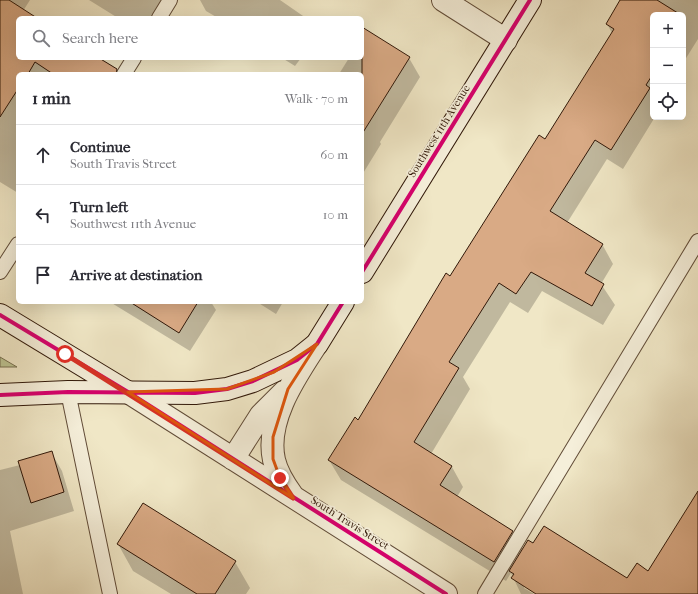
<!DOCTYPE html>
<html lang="en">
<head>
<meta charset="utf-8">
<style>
	:root { --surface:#fff; --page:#f2f2f3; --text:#2b2b33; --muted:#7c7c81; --line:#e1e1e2 }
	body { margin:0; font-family:"IM FELL French Canon",serif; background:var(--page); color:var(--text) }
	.controls { position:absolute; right:12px; top:12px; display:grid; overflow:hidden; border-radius:6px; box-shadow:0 4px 16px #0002 }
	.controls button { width:36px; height:36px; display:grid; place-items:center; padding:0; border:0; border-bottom:1px solid var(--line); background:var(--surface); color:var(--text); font:20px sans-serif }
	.stop { position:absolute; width:12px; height:12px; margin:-9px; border:3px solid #d93025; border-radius:50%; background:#fff }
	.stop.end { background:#d93025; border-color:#fff; box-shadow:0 1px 4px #0008 }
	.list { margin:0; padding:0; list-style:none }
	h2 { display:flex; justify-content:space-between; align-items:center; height:52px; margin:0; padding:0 16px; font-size:17px }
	h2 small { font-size:13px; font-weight:400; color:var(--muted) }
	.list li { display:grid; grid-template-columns:26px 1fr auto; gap:12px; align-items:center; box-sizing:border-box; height:60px; padding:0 16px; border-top:1px solid var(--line) }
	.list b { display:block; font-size:15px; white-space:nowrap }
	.list p { margin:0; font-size:13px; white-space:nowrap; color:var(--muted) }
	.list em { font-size:13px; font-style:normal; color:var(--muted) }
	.icon { flex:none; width:22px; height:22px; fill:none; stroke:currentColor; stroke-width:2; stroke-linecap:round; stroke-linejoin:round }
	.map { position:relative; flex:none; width:698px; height:594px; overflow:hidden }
	.search { position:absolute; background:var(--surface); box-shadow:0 4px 16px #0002; left:16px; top:16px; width:348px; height:44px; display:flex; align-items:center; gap:10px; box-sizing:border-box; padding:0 14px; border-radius:6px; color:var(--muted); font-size:15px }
	.panel { position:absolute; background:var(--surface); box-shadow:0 4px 16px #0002; left:16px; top:72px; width:348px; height:232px; border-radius:6px }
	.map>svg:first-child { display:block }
</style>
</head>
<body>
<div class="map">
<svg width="698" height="594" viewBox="0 0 698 594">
	<rect width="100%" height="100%" fill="#f0e7c6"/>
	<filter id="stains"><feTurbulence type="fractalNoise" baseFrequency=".005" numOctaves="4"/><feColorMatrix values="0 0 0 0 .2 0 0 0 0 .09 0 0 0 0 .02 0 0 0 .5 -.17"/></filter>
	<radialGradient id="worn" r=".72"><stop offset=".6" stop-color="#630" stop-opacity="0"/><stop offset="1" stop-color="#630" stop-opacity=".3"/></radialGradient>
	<path fill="#bdc492" stroke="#776e4e" d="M0 357 17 367H0Z"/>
	<path fill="#0003" d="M0 0H30L23 11 35 18H18V58H97L114 69 117 74H18V193L0 182Z
		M89 0H177L166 18H118Z
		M200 0H280L306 18H218L206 11Z
		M622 0H698V39L683 63V15H653V117H655L623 169 607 159 567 223 602 244 613 264 601 284 615 305 603 325 542 291 528 313 510 302 463 377 470 389 431 454 452 467 463 487 457 497 513 531 523 549 628 579 649 572 698 516V594H538L524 585V588L534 594H521L511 573 506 581 341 480 329 460 358 421 450 277 545 141 612 33 607 24Z
		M362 38 409 58 420 77 380 142 381 144 362 175V74H339L349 58H362Z
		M282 58H301L295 66Z
		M110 302H211L216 310 190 351Z
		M257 302H283L276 314Z
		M51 452 62 471 74 511 10 531 23 594H0V470L20 465Z
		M118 544 235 562 250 588 246 594H171L133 571Z"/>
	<path fill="#d9aa85" stroke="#311809" d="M0 0H9L37 18H18V58H99L117 69 116 74H53L35 62 28 74H18V89L0 117Z
		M620 0H657L681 15H653V74L646 85 650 88 611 150 595 140 550 211 603 244 585 273 604 284 592 306 531 272 516 294 499 283 449 362 459 368 414 442 452 466 440 485 513 531 494 562 328 460 355 417 358 420 446 273 450 276 539 135 545 139 614 29 606 24Z
		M362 27 410 57 362 134Z
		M130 302H198L179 333Z
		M52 451 64 492 31 503 18 461Z
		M698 491V594H536L511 578 514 574 509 571 528 540 533 543 544 526 627 578 637 563 648 571Z
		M143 503 236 561 215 594H197L117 544Z"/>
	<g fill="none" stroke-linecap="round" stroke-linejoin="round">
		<g stroke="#614c38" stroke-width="16">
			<path id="lane" d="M159 18 170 0
				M124 74 134 58
				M0 272 18 244
				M68 392 110 594
				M485 594 698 241"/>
		</g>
		<g stroke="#614c38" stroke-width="24">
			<path id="street" d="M443 0 506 40
				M128 392 446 594
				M233 459 261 415 284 392
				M292 495C284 484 277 473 274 460 265 420 296 376 316 345"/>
		</g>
		<g stroke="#311809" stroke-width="24">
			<path id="secondary" d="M362 272 530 0
				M0 315 127 392
				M0 395 68 392 195 393 227 389 253 381 297 360 317 344 343 302"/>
		</g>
		<use href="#lane" stroke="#f5efda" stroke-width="14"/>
		<use href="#street" stroke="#f5efda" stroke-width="22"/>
		<use href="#secondary" stroke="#f5efda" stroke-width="22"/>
		<g stroke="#f5efda" stroke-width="6">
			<path id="cycleway" d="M362 272 530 0
				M0 315 128 392 446 594
				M0 395 68 392 195 393 227 389 253 381 297 360 317 344 343 302"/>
		</g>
		<use href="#cycleway" stroke="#d6006c" stroke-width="4"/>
	</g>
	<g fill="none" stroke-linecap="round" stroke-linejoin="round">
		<path stroke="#d93025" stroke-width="5" d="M65 354 293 498 280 478"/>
	</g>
	<path fill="none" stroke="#df560c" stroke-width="3" stroke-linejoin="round" d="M317 344 288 389 273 437V459L280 478 293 498 128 392 227 389 274 372Z"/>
	<g text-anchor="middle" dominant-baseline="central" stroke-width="3.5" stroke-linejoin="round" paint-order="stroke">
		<g font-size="11" fill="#311809" stroke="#f5efda">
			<text transform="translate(439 131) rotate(-58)">Southwest 11th Avenue</text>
			<text transform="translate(350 523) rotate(32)">South Travis Street</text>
		</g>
	</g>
	<rect width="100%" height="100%" filter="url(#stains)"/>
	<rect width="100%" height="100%" fill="url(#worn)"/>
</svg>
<div class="controls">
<button>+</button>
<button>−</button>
<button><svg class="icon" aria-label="locate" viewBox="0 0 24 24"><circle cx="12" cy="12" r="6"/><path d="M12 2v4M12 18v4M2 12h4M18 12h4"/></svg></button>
</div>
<div class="stop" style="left:65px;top:354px"></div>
<div class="stop end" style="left:280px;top:478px"></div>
<div class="search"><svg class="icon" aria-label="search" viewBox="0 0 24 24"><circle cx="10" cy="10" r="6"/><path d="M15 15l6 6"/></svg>Search here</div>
<section class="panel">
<h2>1 min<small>Walk · 70 m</small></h2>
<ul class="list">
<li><svg class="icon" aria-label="ahead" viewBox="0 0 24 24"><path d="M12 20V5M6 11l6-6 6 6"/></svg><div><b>Continue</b><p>South Travis Street</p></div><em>60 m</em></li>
<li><svg class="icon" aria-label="left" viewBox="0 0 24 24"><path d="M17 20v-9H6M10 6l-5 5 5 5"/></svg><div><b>Turn left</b><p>Southwest 11th Avenue</p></div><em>10 m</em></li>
<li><svg class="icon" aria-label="arrive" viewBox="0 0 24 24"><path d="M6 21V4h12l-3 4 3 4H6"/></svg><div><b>Arrive at destination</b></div></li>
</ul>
</section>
</div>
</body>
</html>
